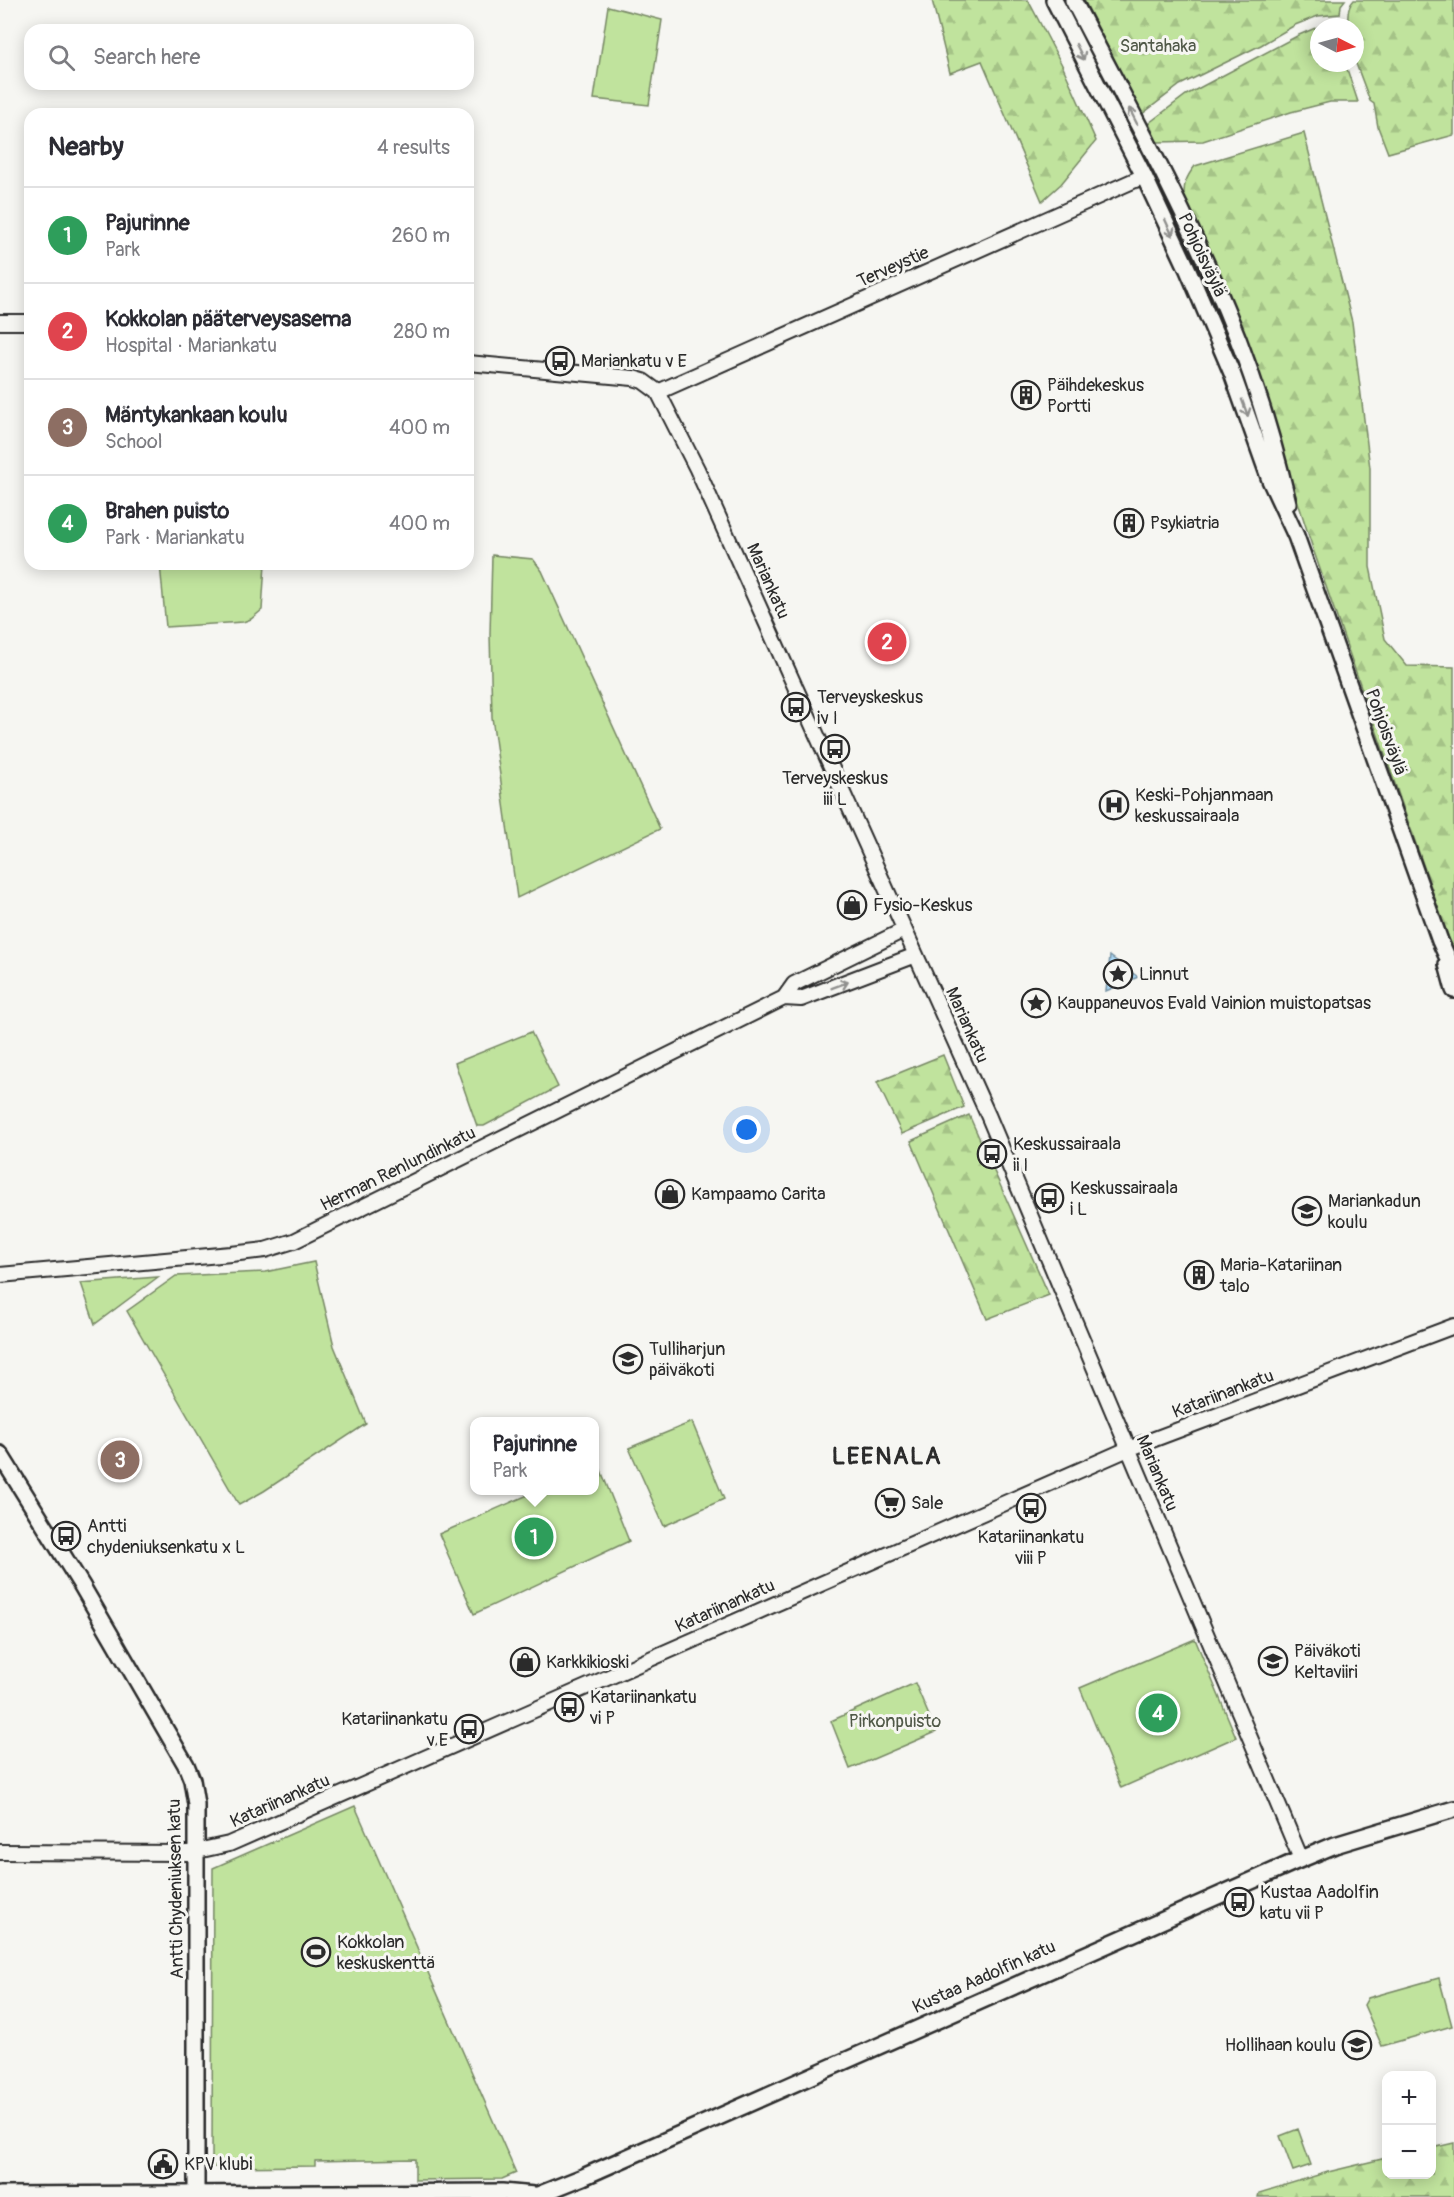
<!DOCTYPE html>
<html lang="en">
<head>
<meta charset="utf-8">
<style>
	:root { --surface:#fff; --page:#f2f2f3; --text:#2b2b33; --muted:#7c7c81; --line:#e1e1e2; --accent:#0f766e }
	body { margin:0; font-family:Pangolin,sans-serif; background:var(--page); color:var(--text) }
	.controls { position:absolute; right:18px; bottom:18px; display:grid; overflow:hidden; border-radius:12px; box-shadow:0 3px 15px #0003 }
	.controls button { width:54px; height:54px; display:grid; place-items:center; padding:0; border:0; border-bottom:2px solid var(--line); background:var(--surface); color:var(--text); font:30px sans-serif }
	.compass { position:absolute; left:1310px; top:18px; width:54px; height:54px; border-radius:50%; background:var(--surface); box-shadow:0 3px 15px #0003; rotate:96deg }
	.you { position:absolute; left:747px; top:1130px; width:21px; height:21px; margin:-15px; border:4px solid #fff; border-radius:50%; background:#1a73e8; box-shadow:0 0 0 9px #1a73e833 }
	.badge { display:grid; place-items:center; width:39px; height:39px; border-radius:50%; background:var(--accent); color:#fff; font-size:20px; font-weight:700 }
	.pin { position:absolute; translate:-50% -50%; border:3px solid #fff; box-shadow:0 2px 6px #0006 }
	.popup { position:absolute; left:470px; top:1417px; width:129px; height:78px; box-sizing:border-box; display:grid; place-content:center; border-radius:12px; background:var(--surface); filter:drop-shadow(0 2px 4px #0005); font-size:20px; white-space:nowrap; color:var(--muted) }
	.popup b { font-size:22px; color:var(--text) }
	.popup::after { content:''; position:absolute; left:50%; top:100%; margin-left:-12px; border:12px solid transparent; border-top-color:var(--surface) }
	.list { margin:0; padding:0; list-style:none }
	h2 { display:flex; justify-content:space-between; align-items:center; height:78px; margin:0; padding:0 24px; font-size:26px }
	h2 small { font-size:20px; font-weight:400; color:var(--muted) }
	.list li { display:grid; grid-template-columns:39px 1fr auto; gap:18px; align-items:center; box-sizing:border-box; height:96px; padding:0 24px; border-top:2px solid var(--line) }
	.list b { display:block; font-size:22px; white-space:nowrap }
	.list p { margin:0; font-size:20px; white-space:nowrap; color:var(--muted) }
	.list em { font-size:20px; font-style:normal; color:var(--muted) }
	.icon { flex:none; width:33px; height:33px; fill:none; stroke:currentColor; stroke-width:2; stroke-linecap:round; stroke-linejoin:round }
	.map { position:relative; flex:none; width:1454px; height:2197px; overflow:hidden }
	.search { position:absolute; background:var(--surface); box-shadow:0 3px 15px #0003; left:24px; top:24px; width:450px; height:66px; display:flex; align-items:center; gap:15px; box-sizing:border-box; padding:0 21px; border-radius:18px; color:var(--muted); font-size:22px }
	.panel { position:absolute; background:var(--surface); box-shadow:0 3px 15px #0003; left:24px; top:108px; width:450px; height:462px; border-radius:18px }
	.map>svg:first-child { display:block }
</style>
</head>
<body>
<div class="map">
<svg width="1454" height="2197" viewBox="0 0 1454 2197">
	<defs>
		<pattern id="forest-firs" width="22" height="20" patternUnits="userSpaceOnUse" patternTransform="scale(1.5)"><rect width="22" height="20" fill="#c0e39d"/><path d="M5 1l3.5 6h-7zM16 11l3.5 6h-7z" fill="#a5c387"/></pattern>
		<pattern id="water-rules" width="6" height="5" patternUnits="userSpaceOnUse" patternTransform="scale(1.5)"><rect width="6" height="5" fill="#aad8f6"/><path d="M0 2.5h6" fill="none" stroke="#92bad3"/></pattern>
	</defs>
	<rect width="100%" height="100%" fill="#f6f6f2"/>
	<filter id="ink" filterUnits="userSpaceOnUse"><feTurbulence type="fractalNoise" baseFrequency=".0167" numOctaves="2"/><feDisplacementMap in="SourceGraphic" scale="12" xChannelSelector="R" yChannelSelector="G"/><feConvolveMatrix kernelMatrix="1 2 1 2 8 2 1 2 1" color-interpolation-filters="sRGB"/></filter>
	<g filter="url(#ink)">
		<path fill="url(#forest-firs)" stroke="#768764" stroke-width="1.5" d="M932 0H1028L1062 65 1096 141 1061 184 1042 201 982 61 950 73Z
			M1084 0H1345L1341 5 1340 14 1318 16 1295 25 1261 45 1180 85 1142 114Z
			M1354 0H1454V135L1388 153 1378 127 1374 104 1370 101 1355 61V27H1349C1347 17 1347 7 1354 0Z
			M1337 25V27H1319V63H1345L1358 102H1330L1291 112 1203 141 1157 142 1149 123 1186 95 1299 35 1320 26Z
			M1304 133 1352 322 1370 468V567L1385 639 1407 666 1454 667V953L1314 552 1239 318 1185 201C1182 187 1186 177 1195 166Z
			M943 1055 964 1107 902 1134 877 1082Z
			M969 1115 1049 1295 987 1319 911 1141Z
			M1454 2143V2197H1258L1259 2193 1328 2172 1386 2158V2174H1432V2148Z"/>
		<path fill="#c0e39d" stroke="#768764" stroke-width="1.5" d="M608 6 662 20 649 105 594 99Z
			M492 555 533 559 542 571 660 829 517 898 492 717 490 634Z
			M160 564H265L262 610 251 619 243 622 166 627Z
			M531 1032 558 1087 484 1126H477L455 1063Z
			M314 1262 334 1346 366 1424 264 1491 239 1505 127 1311 176 1276 265 1272Z
			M158 1277 95 1324 81 1283Z
			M692 1422 724 1499 664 1526 629 1448Z
			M598 1463 629 1541 474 1614 439 1534 537 1491 594 1490V1465Z
			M1195 1639 1236 1737 1121 1788 1080 1688Z
			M915 1683 936 1732 850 1769 831 1721Z
			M355 1806 516 2173 502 2179 415 2180V2159L315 2161V2166L214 2167V2159H212L213 1868Z
			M1439 1978 1452 2026 1382 2046 1364 2005 1368 1998Z
			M1298 2129 1311 2165 1293 2171 1280 2136Z"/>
		<path fill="url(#water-rules)" stroke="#7793a5" stroke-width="1.5" d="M1110 956 1138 977 1106 991Z"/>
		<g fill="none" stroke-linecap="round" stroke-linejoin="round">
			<g stroke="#2b2b2b" stroke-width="18">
				<path id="tertiary" d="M0 322H30
					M468 363 633 378 643 381 658 392 697 469 988 1115 1301 1859
					M658 392 1144 176
					M784 998 801 999 916 955
					M0 1275 231 1254 265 1250 294 1241 784 998 794 984 904 930
					M0 1852 188 1853 229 1844 1128 1449 1454 1326"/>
			</g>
			<g stroke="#2b2b2b" stroke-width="20">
				<path id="secondary" d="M1054 0 1144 176 1188 270 1232 373 1270 480 1296 536 1440 941 1454 972
					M1073 0C1126 102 1182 203 1226 309 1252 371 1273 438 1288 503
					M1447 964 1454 990
					M0 1454 82 1586 186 1765 192 1780 196 1804V2197
					M0 2195 502 2192 534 2195
					M533 2197 583 2177 1292 1863 1335 1845 1454 1809"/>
			</g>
			<use href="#tertiary" stroke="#f6f6f2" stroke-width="14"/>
			<use href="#secondary" stroke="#f6f6f2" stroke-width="15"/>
		</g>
		<defs><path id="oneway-shaft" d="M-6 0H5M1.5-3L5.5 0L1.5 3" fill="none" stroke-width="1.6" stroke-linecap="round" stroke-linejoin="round" transform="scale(1.5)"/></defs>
		<g stroke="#90908e">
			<use href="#oneway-shaft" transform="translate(1080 52) rotate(63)"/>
			<use href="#oneway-shaft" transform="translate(1133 116) rotate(-117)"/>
			<use href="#oneway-shaft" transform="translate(1169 228) rotate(65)"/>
			<use href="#oneway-shaft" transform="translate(1245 408) rotate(70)"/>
			<use href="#oneway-shaft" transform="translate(840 985) rotate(-21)"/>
		</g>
	</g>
	<defs>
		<g id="bus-ring" transform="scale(1.5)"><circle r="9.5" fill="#f6f6f2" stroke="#2b2b2b" stroke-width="1.5"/><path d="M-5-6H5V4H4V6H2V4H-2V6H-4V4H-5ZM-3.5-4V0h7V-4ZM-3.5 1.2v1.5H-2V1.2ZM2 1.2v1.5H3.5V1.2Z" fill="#2b2b2b"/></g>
		<g id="building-ring" transform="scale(1.5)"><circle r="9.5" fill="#f6f6f2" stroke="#2b2b2b" stroke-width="1.5"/><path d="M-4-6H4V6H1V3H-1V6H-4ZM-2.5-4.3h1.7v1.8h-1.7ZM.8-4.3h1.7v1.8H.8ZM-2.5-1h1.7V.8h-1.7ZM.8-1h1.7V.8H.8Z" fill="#2b2b2b"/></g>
		<g id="hospital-ring" transform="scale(1.5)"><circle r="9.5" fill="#f6f6f2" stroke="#2b2b2b" stroke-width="1.5"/><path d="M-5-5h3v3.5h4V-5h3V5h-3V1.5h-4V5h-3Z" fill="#2b2b2b"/></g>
		<g id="shop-ring" transform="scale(1.5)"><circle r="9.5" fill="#f6f6f2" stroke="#2b2b2b" stroke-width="1.5"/><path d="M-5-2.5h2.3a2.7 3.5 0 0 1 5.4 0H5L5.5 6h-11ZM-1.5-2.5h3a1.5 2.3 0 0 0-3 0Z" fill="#2b2b2b"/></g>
		<g id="sight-ring" transform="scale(1.5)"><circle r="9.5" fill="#f6f6f2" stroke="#2b2b2b" stroke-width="1.5"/><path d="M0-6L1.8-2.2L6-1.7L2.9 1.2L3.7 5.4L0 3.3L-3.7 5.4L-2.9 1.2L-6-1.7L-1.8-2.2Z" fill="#2b2b2b"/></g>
		<g id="school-ring" transform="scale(1.5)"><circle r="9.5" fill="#f6f6f2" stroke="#2b2b2b" stroke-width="1.5"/><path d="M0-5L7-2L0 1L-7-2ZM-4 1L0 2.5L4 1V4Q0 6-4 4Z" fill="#2b2b2b"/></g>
		<g id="supermarket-ring" transform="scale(1.5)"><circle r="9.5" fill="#f6f6f2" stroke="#2b2b2b" stroke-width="1.5"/><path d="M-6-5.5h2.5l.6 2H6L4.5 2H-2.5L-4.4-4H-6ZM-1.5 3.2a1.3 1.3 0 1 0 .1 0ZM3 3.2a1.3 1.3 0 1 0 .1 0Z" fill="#2b2b2b"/></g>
		<g id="stadium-ring" transform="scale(1.5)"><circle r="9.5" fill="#f6f6f2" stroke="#2b2b2b" stroke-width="1.5"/><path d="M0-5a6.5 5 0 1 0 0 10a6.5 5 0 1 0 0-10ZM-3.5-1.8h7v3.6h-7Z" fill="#2b2b2b"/></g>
		<g id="civic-ring" transform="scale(1.5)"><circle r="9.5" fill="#f6f6f2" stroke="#2b2b2b" stroke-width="1.5"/><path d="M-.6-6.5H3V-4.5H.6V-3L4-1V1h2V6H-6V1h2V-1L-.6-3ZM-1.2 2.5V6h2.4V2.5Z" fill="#2b2b2b"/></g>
	</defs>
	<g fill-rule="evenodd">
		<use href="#bus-ring" x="560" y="361"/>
		<use href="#building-ring" x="1026" y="395"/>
		<use href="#building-ring" x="1129" y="523"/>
		<use href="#bus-ring" x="796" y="707"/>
		<use href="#bus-ring" x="835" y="749"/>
		<use href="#hospital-ring" x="1114" y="805"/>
		<use href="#shop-ring" x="852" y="905"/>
		<use href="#sight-ring" x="1118" y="974"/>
		<use href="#sight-ring" x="1036" y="1003"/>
		<use href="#bus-ring" x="992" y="1154"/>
		<use href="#shop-ring" x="670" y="1194"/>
		<use href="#bus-ring" x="1049" y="1198"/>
		<use href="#school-ring" x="1307" y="1211"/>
		<use href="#building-ring" x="1199" y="1275"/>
		<use href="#school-ring" x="628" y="1359"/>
		<use href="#supermarket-ring" x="890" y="1503"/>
		<use href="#bus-ring" x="1031" y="1508"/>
		<use href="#bus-ring" x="66" y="1536"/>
		<use href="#school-ring" x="1273" y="1661"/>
		<use href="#shop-ring" x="525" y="1662"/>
		<use href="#bus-ring" x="569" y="1707"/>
		<use href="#bus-ring" x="469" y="1729"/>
		<use href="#bus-ring" x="1239" y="1902"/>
		<use href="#stadium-ring" x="316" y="1952"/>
		<use href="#school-ring" x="1357" y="2045"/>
		<use href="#civic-ring" x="163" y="2164"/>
	</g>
	<g text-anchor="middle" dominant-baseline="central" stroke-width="6" stroke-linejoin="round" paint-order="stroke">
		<g font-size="18" fill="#505948" stroke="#f6f6f2">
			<text x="1158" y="46">Santahaka</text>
			<text x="895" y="1721">Pirkonpuisto</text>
		</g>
		<g font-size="18" fill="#2b2b2b" stroke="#f6f6f2">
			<text transform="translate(1202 255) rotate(65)">Pohjoisväylä</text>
			<text transform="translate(893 267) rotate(-24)">Terveystie</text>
			<text transform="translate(768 581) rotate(66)">Mariankatu</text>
			<text transform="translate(1386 732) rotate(70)">Pohjoisväylä</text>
			<text transform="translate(967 1025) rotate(66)">Mariankatu</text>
			<text transform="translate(398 1169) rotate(-26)">Herman Renlundinkatu</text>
			<text transform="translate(1223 1394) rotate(-21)">Katariinankatu</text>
			<text transform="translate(1157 1473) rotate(67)">Mariankatu</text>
			<text transform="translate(725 1606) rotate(-24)">Katariinankatu</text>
			<text transform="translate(280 1801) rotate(-24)">Katariinankatu</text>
			<text transform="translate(176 1889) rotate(-91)">Antti Chydeniuksen katu</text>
			<text transform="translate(984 1977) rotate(-24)">Kustaa Aadolfin katu</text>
		</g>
		<g font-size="18" fill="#2b2b2b" stroke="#f6f6f2" text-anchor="start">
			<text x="581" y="361">Mariankatu v E</text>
			<text x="1047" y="385">Päihdekeskus<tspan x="1047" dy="21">Portti</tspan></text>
			<text x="1150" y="523">Psykiatria</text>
			<text x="817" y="697">Terveyskeskus<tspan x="817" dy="21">iv I</tspan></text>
			<text x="835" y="778" text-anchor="middle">Terveyskeskus<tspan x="835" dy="21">iii L</tspan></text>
			<text x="1135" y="795">Keski-Pohjanmaan<tspan x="1135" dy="21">keskussairaala</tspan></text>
			<text x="873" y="905">Fysio-Keskus</text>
			<text x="1139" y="974">Linnut</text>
			<text x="1057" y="1003">Kauppaneuvos Evald Vainion muistopatsas</text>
			<text x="1013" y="1144">Keskussairaala<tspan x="1013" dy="21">ii I</tspan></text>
			<text x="1070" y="1188">Keskussairaala<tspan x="1070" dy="21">i L</tspan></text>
			<text x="691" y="1194">Kampaamo Carita</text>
			<text x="1328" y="1201">Mariankadun<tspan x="1328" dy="21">koulu</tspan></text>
			<text x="1220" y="1265">Maria-Katariinan<tspan x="1220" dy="21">talo</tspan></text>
			<text x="649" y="1349">Tulliharjun<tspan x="649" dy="21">päiväkoti</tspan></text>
			<text x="911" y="1503">Sale</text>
			<text x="87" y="1526">Antti<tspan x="87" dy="21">chydeniuksenkatu x L</tspan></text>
			<text x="1031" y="1537" text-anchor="middle">Katariinankatu<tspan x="1031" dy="21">viii P</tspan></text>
			<text x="1294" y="1651">Päiväkoti<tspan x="1294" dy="21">Keltaviiri</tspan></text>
			<text x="546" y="1662">Karkkikioski</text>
			<text x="590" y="1697">Katariinankatu<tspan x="590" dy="21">vi P</tspan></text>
			<text x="448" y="1719" text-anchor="end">Katariinankatu<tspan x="448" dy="21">v E</tspan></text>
			<text x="1260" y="1892">Kustaa Aadolfin<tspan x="1260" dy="21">katu vii P</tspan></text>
			<text x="337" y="1942">Kokkolan<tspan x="337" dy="21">keskuskenttä</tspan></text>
			<text x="1336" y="2045" text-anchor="end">Hollihaan koulu</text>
			<text x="184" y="2164">KPV klubi</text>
		</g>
		<g font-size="24" font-weight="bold" letter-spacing="1.5" fill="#2b2b2b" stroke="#f6f6f2">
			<text x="887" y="1456">LEENALA</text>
		</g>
	</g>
</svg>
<div class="controls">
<button>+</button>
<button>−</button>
</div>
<svg class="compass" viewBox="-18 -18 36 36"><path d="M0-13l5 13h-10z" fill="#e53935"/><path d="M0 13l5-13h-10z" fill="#7c7c81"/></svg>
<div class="you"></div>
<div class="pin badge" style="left:534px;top:1537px;background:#2e9e5b">1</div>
<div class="popup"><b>Pajurinne</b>Park</div>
<div class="pin badge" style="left:887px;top:642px;background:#e0444e">2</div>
<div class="pin badge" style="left:120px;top:1460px;background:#8d6e63">3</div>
<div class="pin badge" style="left:1158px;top:1713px;background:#2e9e5b">4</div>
<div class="search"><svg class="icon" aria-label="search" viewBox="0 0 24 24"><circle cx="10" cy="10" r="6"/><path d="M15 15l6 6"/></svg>Search here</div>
<section class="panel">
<h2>Nearby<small>4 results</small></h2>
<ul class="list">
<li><span class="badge" style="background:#2e9e5b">1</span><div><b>Pajurinne</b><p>Park</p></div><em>260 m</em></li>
<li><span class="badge" style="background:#e0444e">2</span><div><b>Kokkolan pääterveysasema</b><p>Hospital · Mariankatu</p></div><em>280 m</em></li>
<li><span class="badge" style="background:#8d6e63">3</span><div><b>Mäntykankaan koulu</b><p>School</p></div><em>400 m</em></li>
<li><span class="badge" style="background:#2e9e5b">4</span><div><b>Brahen puisto</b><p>Park · Mariankatu</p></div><em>400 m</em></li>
</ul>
</section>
</div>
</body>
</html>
